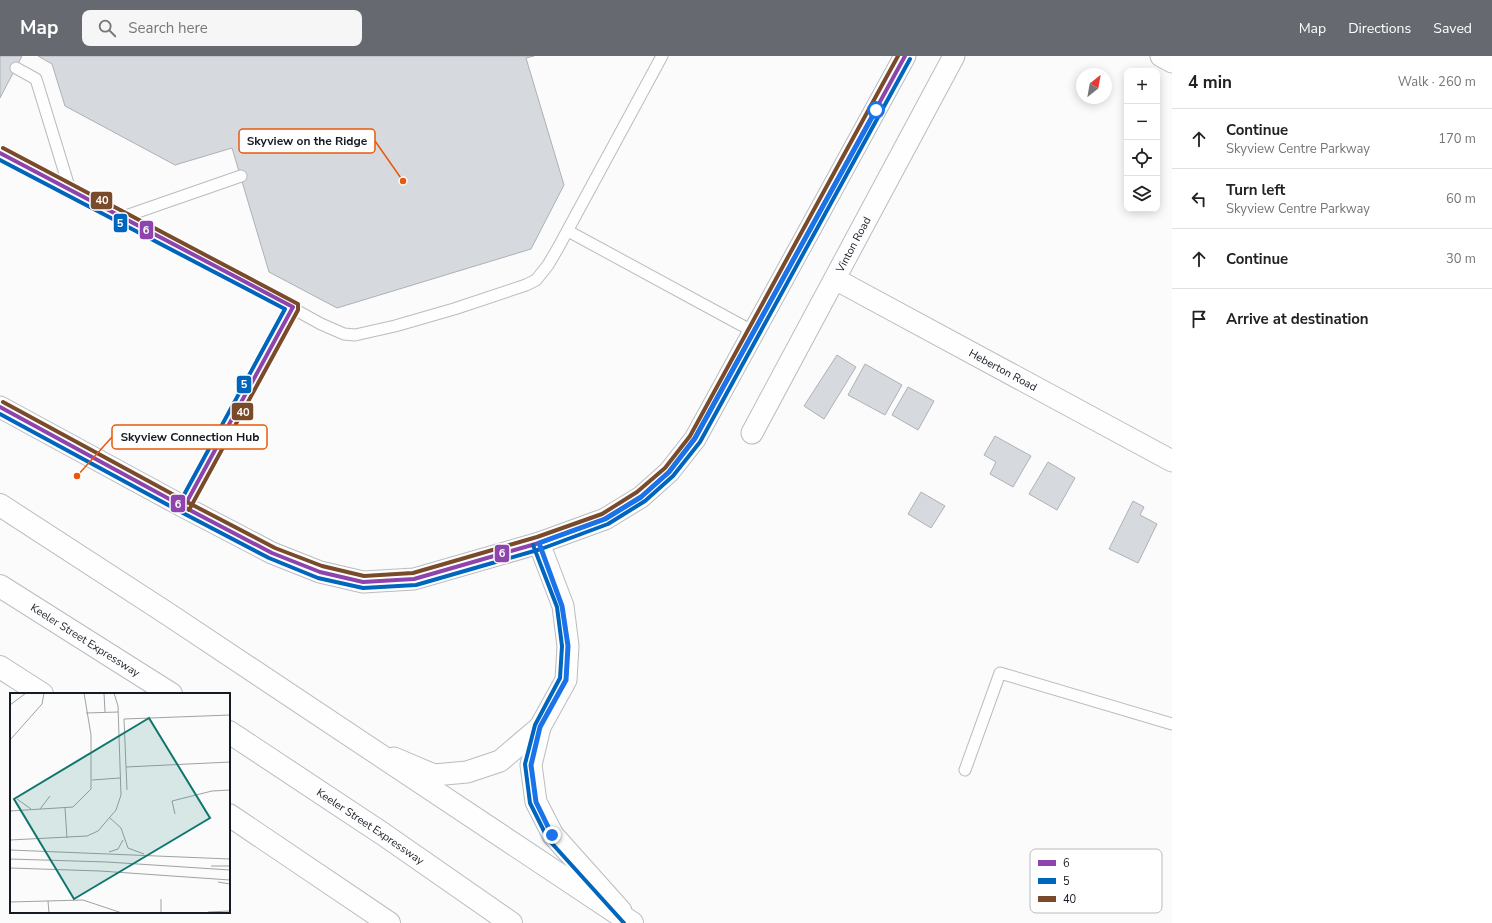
<!DOCTYPE html>
<html lang="en">
<head>
<meta charset="utf-8">
<style>
	:root { --surface:#fff; --page:#f6f6f6; --text:#222; --muted:#767676; --line:#e0e0e0; --accent:#66696f }
	body { margin:0; font-family:"Nunito Sans",sans-serif; background:var(--page); color:var(--text) }
	.controls { position:absolute; right:12px; top:12px; display:grid; overflow:hidden; border-radius:8px; box-shadow:0 2px 10px #0003 }
	.controls button { width:36px; height:36px; display:grid; place-items:center; padding:0; border:0; border-bottom:1px solid var(--line); background:var(--surface); color:var(--text); font:20px sans-serif }
	.compass { position:absolute; left:1076px; top:12px; width:36px; height:36px; border-radius:50%; background:var(--surface); box-shadow:0 2px 10px #0003; rotate:31deg }
	.stop { position:absolute; width:12px; height:12px; margin:-9px; border:3px solid #1a73e8; border-radius:50%; background:#fff }
	.stop.end { background:#1a73e8; border-color:#fff; box-shadow:0 1px 4px #0008 }
	.list { margin:0; padding:0; list-style:none }
	h2 { display:flex; justify-content:space-between; align-items:center; height:52px; margin:0; padding:0 16px; font-size:17px }
	h2 small { font-size:13px; font-weight:400; color:var(--muted) }
	.list li { display:grid; grid-template-columns:26px 1fr auto; gap:12px; align-items:center; box-sizing:border-box; height:60px; padding:0 16px; border-top:1px solid var(--line) }
	.list b { display:block; font-size:15px; white-space:nowrap }
	.list p { margin:0; font-size:13px; white-space:nowrap; color:var(--muted) }
	.list em { font-size:13px; font-style:normal; color:var(--muted) }
	.icon { flex:none; width:22px; height:22px; fill:none; stroke:currentColor; stroke-width:2; stroke-linecap:round; stroke-linejoin:round }
	.map { position:relative; flex:none; width:1172px; height:867px; overflow:hidden }
	header { display:flex; align-items:center; gap:24px; box-sizing:border-box; height:56px; padding:0 20px; background:var(--accent); color:#fff }
	header strong { font-size:19px }
	nav { display:flex; gap:22px; margin-inline-start:auto; font-size:14px }
	.search { width:280px; height:36px; background:var(--page); display:flex; align-items:center; gap:10px; box-sizing:border-box; padding:0 14px; border-radius:8px; color:var(--muted); font-size:15px }
	main { display:flex }
	aside { flex:1; background:var(--surface) }
	.map>svg:first-child { display:block }
</style>
</head>
<body>
<header>
<strong>Map</strong>
<div class="search"><svg class="icon" aria-label="search" viewBox="0 0 24 24"><circle cx="10" cy="10" r="6"/><path d="M15 15l6 6"/></svg>Search here</div>
<nav><a>Map</a><a>Directions</a><a>Saved</a></nav>
</header>
<main>
<div class="map">
<svg width="1172" height="867" viewBox="0 0 1172 867">
	<rect width="100%" height="100%" fill="#fbfbfb"/>
	<path fill="#d6d9de" stroke="#adb1b5" d="M0 0H22L0 42Z
		M38 0H534L526 2 564 129 531 193 337 252 269 216 232 92 175 109 65 50 52 8Z
		M837 299 856 311 824 363 804 350Z
		M865 308 902 329 885 359 848 339Z
		M908 331 934 345 918 374 892 359Z
		M995 380 1031 400 1013 431 990 418 996 406 984 399Z
		M1048 406 1075 422 1057 454 1029 438Z
		M921 436 945 450 931 472 908 458Z
		M1133 445 1144 451 1140 459 1157 468 1138 507 1109 493Z"/>
	<g fill="none" stroke-linecap="round" stroke-linejoin="round">
		<g stroke="#b9bcc1" stroke-width="13">
			<path id="service" d="M16 12 36 23 70 134
				M0 97 245 226 321 268 344 278 355 279 395 270 454 253 526 229 536 224 548 209 558 192 662 0
				M123 161 241 120
				M568 175 754 276
				M184 451 293 251
				M965 714 1000 617 1172 668"/>
		</g>
		<g stroke="#b9bcc1" stroke-width="23">
			<g id="minor">
				<path d="M1161 0 1172 6"/>
				<path id="s1" d="M835 223 1172 405"/>
				<path d="M0 351 184 451 272 497 320 516 363 526 414 523 539 487 605 463 641 441 669 416 695 383 905 0"/>
				<path id="s2" d="M752 377 954 0"/>
				<path d="M539 487 563 550 568 590 566 624 540 671 531 709 536 746 553 779 621 855"/>
				<path d="M394 702 434 719 467 716 500 705 540 671"/>
			</g>
		</g>
		<g stroke="#b9bcc1" stroke-width="24">
			<path id="secondary" d="M0 449 168 558 632 867"/>
		</g>
		<g stroke="#b9bcc1" stroke-width="24">
			<g id="motorway">
				<path id="s3" d="M0 530 171 638"/>
				<path d="M0 611 42 638"/>
				<path id="s4" d="M229 676 383 778 511 867"/>
				<path d="M229 759 389 867"/>
			</g>
		</g>
		<use href="#service" stroke="#fefefe" stroke-width="11"/>
		<use href="#minor" stroke="#fefefe" stroke-width="21"/>
		<use href="#secondary" stroke="#fefefe" stroke-width="22"/>
		<use href="#motorway" stroke="#fefefe" stroke-width="22"/>
		<g stroke="#fff" stroke-width="7">
			<path id="bus-1" d="M0 97 293 251
				M0 351 184 451 272 497 320 516 363 526 414 523 539 487 605 463 641 441 669 416 695 383 905 0
				M184 451 293 251"/>
		</g>
		<g stroke="#fff" stroke-width="7">
			<path id="bus-2" d="M0 104 285 253 179 448
				M0 358 181 456 269 502 318 522 363 532 416 529 541 493 608 468 645 445 673 420 700 386 910 3
				M533 489 557 551 562 590 560 622 535 669 525 708 530 747 548 783 624 867"/>
		</g>
		<g stroke="#fff" stroke-width="7">
			<path id="bus-3" d="M3 92 298 248V254L189 454
				M3 346 187 446 275 492 322 510 364 520 413 517 537 481 602 458 637 436 665 412 690 380 898 0"/>
		</g>
		<use href="#bus-1" stroke="#8e44ad" stroke-width="4"/>
		<use href="#bus-2" stroke="#0065bd" stroke-width="4"/>
		<use href="#bus-3" stroke="#7a4b2a" stroke-width="4"/>
	</g>
	<g fill="none" stroke-linecap="round" stroke-linejoin="round">
		<path stroke="#1a73e8" stroke-width="5" d="M552 779 536 746 531 709 540 671 566 624 568 590 562 550 539 487 605 463 641 441 669 416 695 382 876 54"/>
	</g>
	<g text-anchor="middle" dominant-baseline="central" stroke-width="3" stroke-linejoin="round" paint-order="stroke">
		<g font-size="11" fill="#151b24" stroke="#fff">
			<text stroke="none"><textPath href="#s2" startOffset="214">Vinton Road</textPath></text>
			<text stroke="none"><textPath href="#s1" startOffset="191">Heberton Road</textPath></text>
			<text stroke="none"><textPath href="#s3" startOffset="101">Keeler Street Expressway</textPath></text>
			<text stroke="none"><textPath href="#s4" startOffset="170">Keeler Street Expressway</textPath></text>
		</g>
	</g>
	<g transform="translate(10 637)">
		<rect width="220" height="220" fill="#fbfbfb"/>
		<path fill="none" stroke="#9fa1a5" stroke-width="1" d="M94 0 95 19M0 12 16 0M76 20 108 19M0 47 32 11 34 0M116 74 220 69M82 87 110 85M117 97 114 26 220 22M7 106 21 116M55 115 57 145M30 116 40 103M0 118 63 114 81 96V42L74 0M165 121 162 108 202 98 220 97M100 125 111 135 118 155 134 161M0 147 77 143 88 138 106 117 111 102 108 13 104 0M0 157 220 166M99 159 108 156 113 147M0 166 97 169 220 177M201 173H220M0 175 90 178 220 187M208 189 220 191M151 206V220M38 208 39 220M0 209 73 207 112 220M198 219 220 218"/>
		<path fill="#0f766e" fill-opacity="0.15" stroke="#0f766e" stroke-width="2" d="M139 25 200 125 64 206 4 106Z"/>
		<rect width="220" height="220" fill="none" stroke="#151b24" stroke-width="2"/>
	</g>
	<rect x="1030" y="793" width="132" height="64" rx="6" fill="#fff" stroke="#b9bbbd" stroke-width="1"/>
	<rect x="1038" y="804" width="18" height="6" fill="#8e44ad"/>
	<rect x="1038" y="822" width="18" height="6" fill="#0065bd"/>
	<rect x="1038" y="840" width="18" height="6" fill="#7a4b2a"/>
	<g font-size="11" fill="#151b24">
		<text x="1063" y="811">6</text>
		<text x="1063" y="829">5</text>
		<text x="1063" y="847">40</text>
	</g>
	<path fill="none" stroke="#e8590c" stroke-width="1.5" d="M403 125L375 85M77 420L112 381"/>
	<g fill="#e8590c" stroke="#fff" stroke-width="1.5">
		<circle cx="403" cy="125" r="4"/>
		<circle cx="77" cy="420" r="4"/>
	</g>
	<g fill="#fff" stroke="#e8590c" stroke-width="1.5">
		<rect x="239" y="73" width="136" height="24" rx="4"/>
		<rect x="112" y="369" width="155" height="24" rx="4"/>
	</g>
	<g font-size="12" text-anchor="middle" font-weight="bold" fill="#151b24">
		<text x="307" y="89">Skyview on the Ridge</text>
		<text x="190" y="385">Skyview Connection Hub</text>
	</g>
	<g stroke="#fff" stroke-width="1.5">
		<rect x="90" y="135" width="23" height="19" rx="4" fill="#7a4b2a"/>
		<rect x="113" y="157" width="15" height="20" rx="4" fill="#0065bd"/>
		<rect x="139" y="164" width="15" height="20" rx="4" fill="#8e44ad"/>
		<rect x="236" y="319" width="16" height="19" rx="4" fill="#0065bd"/>
		<rect x="231" y="346" width="23" height="19" rx="4" fill="#7a4b2a"/>
		<rect x="170" y="438" width="16" height="19" rx="4" fill="#8e44ad"/>
		<rect x="494" y="488" width="16" height="19" rx="4" fill="#8e44ad"/>
	</g>
	<g font-size="11" text-anchor="middle" font-weight="bold" fill="#fff">
		<text x="102" y="148">40</text>
		<text x="120" y="171">5</text>
		<text x="146" y="178">6</text>
		<text x="244" y="332">5</text>
		<text x="243" y="360">40</text>
		<text x="178" y="452">6</text>
		<text x="502" y="501">6</text>
	</g>
</svg>
<div class="controls">
<button>+</button>
<button>−</button>
<button><svg class="icon" aria-label="locate" viewBox="0 0 24 24"><circle cx="12" cy="12" r="6"/><path d="M12 2v4M12 18v4M2 12h4M18 12h4"/></svg></button>
<button><svg class="icon" aria-label="layers" viewBox="0 0 24 24"><path d="M12 4l9 5-9 5-9-5zM3 14l9 5 9-5"/></svg></button>
</div>
<svg class="compass" viewBox="-18 -18 36 36"><path d="M0-13l5 13h-10z" fill="#e53935"/><path d="M0 13l5-13h-10z" fill="#767676"/></svg>
<div class="stop" style="left:876px;top:54px"></div>
<div class="stop end" style="left:552px;top:779px"></div>
</div>
<aside>
<h2>4 min<small>Walk · 260 m</small></h2>
<ul class="list">
<li><svg class="icon" aria-label="ahead" viewBox="0 0 24 24"><path d="M12 20V5M6 11l6-6 6 6"/></svg><div><b>Continue</b><p>Skyview Centre Parkway</p></div><em>170 m</em></li>
<li><svg class="icon" aria-label="left" viewBox="0 0 24 24"><path d="M17 20v-9H6M10 6l-5 5 5 5"/></svg><div><b>Turn left</b><p>Skyview Centre Parkway</p></div><em>60 m</em></li>
<li><svg class="icon" aria-label="ahead" viewBox="0 0 24 24"><path d="M12 20V5M6 11l6-6 6 6"/></svg><div><b>Continue</b></div><em>30 m</em></li>
<li><svg class="icon" aria-label="arrive" viewBox="0 0 24 24"><path d="M6 21V4h12l-3 4 3 4H6"/></svg><div><b>Arrive at destination</b></div></li>
</ul>
</aside>
</main>
</body>
</html>
